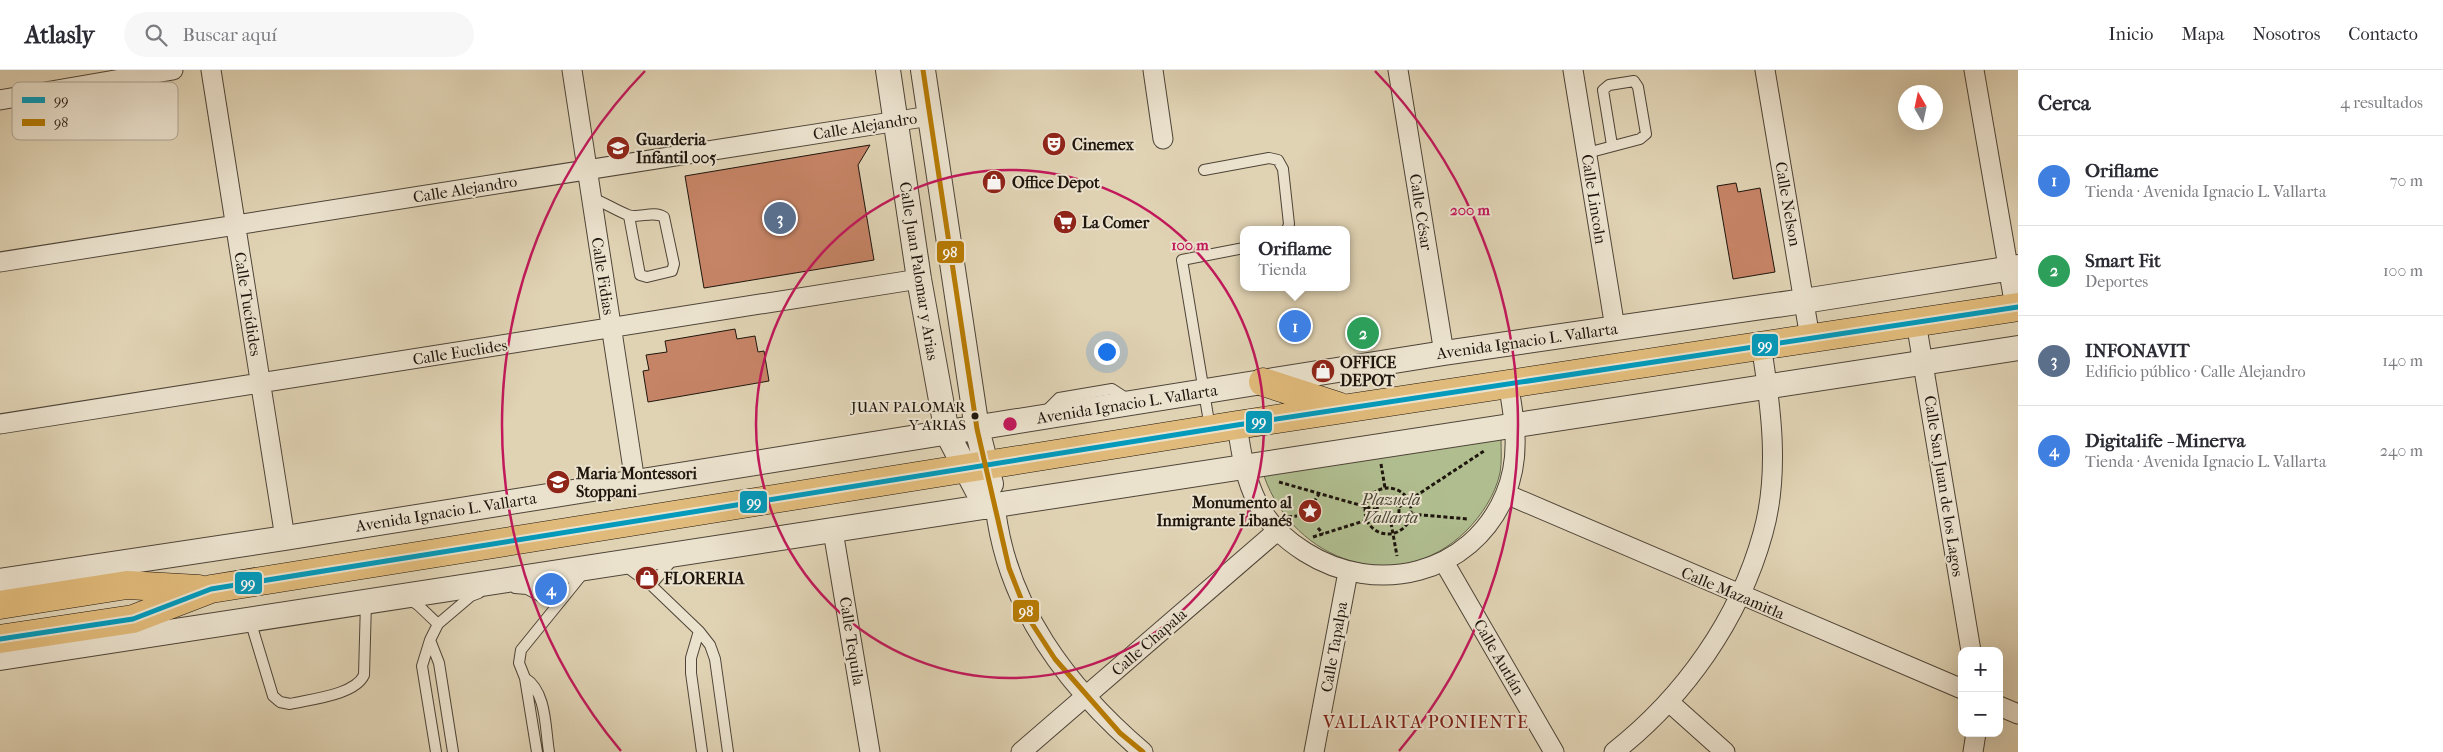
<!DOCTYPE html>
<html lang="es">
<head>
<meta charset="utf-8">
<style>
	:root { --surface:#fff; --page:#f7f7f7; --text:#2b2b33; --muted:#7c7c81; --line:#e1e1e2; --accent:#ea580c }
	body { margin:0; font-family:"IM FELL French Canon",serif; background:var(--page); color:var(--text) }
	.controls { position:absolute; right:15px; bottom:15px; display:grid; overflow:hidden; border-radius:10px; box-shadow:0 5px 20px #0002 }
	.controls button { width:45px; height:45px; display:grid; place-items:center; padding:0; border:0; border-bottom:1px solid var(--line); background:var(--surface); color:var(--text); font:25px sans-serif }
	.compass { position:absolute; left:1898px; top:15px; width:45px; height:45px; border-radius:50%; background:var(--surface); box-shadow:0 5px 20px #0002; rotate:351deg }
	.you { position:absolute; left:1106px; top:281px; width:18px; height:18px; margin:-12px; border:4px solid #fff; border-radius:50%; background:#1a73e8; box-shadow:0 0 0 8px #1a73e833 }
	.badge { display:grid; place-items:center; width:32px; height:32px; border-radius:50%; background:var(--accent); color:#fff; font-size:16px; font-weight:700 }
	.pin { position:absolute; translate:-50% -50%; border:2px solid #fff; box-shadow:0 1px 5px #0006 }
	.popup { position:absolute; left:1240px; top:156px; width:110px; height:65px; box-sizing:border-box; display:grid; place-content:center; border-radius:10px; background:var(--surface); filter:drop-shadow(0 1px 4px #0005); font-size:16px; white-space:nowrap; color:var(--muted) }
	.popup b { font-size:19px; color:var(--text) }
	.popup::after { content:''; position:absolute; left:50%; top:100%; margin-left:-10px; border:10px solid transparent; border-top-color:var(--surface) }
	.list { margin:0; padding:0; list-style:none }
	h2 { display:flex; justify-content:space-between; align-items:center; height:65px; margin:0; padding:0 20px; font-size:21px }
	h2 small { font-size:16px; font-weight:400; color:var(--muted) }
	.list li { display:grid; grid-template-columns:32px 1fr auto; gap:15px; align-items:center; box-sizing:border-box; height:90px; padding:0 20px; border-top:1px solid var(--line) }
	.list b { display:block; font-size:19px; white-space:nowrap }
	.list p { margin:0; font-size:16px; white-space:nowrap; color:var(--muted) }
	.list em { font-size:16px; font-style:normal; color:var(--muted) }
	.icon { flex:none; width:28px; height:28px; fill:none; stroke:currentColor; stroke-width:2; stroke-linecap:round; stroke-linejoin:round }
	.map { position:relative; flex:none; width:2018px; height:682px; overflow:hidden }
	header { display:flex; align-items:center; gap:30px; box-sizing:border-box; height:70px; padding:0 25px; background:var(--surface); border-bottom:1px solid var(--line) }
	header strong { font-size:24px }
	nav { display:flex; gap:28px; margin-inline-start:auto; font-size:18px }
	.search { width:350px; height:45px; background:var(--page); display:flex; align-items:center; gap:12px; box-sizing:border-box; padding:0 18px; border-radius:28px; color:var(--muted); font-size:19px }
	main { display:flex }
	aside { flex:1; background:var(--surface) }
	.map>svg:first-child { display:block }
</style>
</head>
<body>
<header>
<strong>Atlasly</strong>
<div class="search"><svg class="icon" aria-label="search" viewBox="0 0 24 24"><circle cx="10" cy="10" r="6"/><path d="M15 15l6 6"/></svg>Buscar aquí</div>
<nav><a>Inicio</a><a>Mapa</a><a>Nosotros</a><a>Contacto</a></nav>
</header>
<main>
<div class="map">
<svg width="2018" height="682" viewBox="0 0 2018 682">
	<rect width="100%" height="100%" fill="#e0d3b4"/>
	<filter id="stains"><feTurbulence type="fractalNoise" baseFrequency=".004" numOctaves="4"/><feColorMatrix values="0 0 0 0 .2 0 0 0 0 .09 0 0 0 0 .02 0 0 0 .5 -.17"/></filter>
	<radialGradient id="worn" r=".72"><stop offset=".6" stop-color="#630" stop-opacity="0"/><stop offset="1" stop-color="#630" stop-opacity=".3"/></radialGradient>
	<path fill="#b0bd8f" stroke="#67694e" d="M1501 369C1501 380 1502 392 1500 403 1495 425 1482 445 1466 461 1398 528 1294 492 1264 406L1265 402Z"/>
	<path fill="#c68466" stroke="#1e150d" d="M870 75 858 95 874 190 704 218 685 106Z
		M1736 113 1738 122 1760 118 1775 202 1733 209 1717 116Z
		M735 259 737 269 755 266 758 282 764 281 769 311 648 332 643 301 649 300 646 285 667 282 665 271Z"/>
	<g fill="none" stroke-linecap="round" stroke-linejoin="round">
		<g stroke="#4e4437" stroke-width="12">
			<path id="service" d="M1587 83 1640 69 1646 64 1638 17 1634 11 1609 15 1603 20 1612 75
				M1204 100 1269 88 1278 90 1283 99 1289 154 1287 160
				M591 128C604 132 615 140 628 145 639 149 653 140 664 147L674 194 672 201 647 207 640 205 629 146
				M1045 342 1059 328 1112 319 1129 330
				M1210 358 1182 190 1244 178
				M624 495 651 515 699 561 710 575 715 589 728 682
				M651 515 675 487
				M515 518 527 519 557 535
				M409 529 418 535 438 554
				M250 550 273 626 280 632 290 634C311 629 355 625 364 605L366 532
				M699 561 691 588V603L702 682
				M430 570 439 593 453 682
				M525 608C547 622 545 658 549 682
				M436 682 422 596 430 570 438 554 471 526 479 523
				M537 682 525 608 519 593 521 580 585 501"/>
		</g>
		<g stroke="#4e4437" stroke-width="21">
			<path id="minor" d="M211 0 285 468
				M572 0 635 412
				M1153 0 1163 69
				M1398 0 1444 283
				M1573 0 1615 258
				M1765 0 1810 268
				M1974 0 2015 237
				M0 30 173 0
				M0 192 930 46
				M1916 252 1971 581
				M0 354 919 209
				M1237 355C1241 382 1245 409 1258 434 1269 455 1286 470 1305 482 1376 527 1471 505 1505 425 1521 388 1515 351 1508 313
				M1506 424 1962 619
				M995 435C1006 537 1067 617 1143 682
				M833 461 870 682
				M1444 492 1554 682
				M1669 632 1725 682
				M1999 636 2018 644
				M1021 682 1277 461
				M1314 682 1348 502
				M1614 682C1684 627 1739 550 1763 463 1780 403 1771 336 1761 275
				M1973 682 1976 663"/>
		</g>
		<g stroke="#4e4437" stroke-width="26">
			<path id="tertiary" d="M888 0 919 209 947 363 986 437
				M923 0 977 359 991 414
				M0 511 285 468 1444 283 1804 231 2018 197
				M0 588 2018 278"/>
		</g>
		<g stroke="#1e150d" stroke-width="29">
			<path id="primary" d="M1263 312 1338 336
				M0 535 127 515 199 519
				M0 569 133 549 211 519 1237 355 2018 237"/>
		</g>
		<path stroke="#1e150d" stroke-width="3" stroke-dasharray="4 2.5" stroke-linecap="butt" d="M1381 394 1385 418
			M1279 412 1377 440
			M1365 441a23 23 0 1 1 46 0a23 23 0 1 1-46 0Z
			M1377 441a11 11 0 1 1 22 0a11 11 0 1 1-22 0Z
			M1314 432 1319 424
			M1399 437 1484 381
			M1411 444 1468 449
			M1288 447 1297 446
			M1391 453 1397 486
			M1318 458 1323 464
			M1313 467 1367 450"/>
		<use href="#service" stroke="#ebe2ce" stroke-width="10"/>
		<use href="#minor" stroke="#ebe2ce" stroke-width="19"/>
		<use href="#tertiary" stroke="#ebe2ce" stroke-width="24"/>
		<use href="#primary" stroke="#e0ba7a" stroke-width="28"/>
		<g stroke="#ebe2ce" stroke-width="9">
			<path id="bus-1" d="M0 569 133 549 211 519 1237 355 2018 237"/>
		</g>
		<g stroke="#ebe2ce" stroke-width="9">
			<path id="bus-2" d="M923 0 977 359 1009 498 1029 549 1055 589 1120 663 1143 682"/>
		</g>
		<use href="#bus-1" stroke="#039abb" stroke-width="5"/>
		<use href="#bus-2" stroke="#b67a04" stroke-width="5"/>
	</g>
	<g fill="none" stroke="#c2185b" stroke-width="2.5">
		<circle cx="1010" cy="354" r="254"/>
		<path d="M621 681A508 508 0 0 1 645 1M1375 1A508 508 0 0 1 1399 681"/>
	</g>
	<defs>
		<g id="theatre-disc" transform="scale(1.25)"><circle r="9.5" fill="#8f2418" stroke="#ebe2ce"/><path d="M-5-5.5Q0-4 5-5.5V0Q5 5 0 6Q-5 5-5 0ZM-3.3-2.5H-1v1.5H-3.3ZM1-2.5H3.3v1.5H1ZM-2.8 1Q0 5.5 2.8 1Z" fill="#fff"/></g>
		<g id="school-disc" transform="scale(1.25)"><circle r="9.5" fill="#8f2418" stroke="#ebe2ce"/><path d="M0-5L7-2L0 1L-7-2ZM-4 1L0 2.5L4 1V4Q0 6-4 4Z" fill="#fff"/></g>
		<g id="shop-disc" transform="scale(1.25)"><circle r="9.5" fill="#8f2418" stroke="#ebe2ce"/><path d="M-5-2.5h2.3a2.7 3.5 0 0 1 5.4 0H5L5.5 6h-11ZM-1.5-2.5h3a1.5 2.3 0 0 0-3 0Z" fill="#fff"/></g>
		<g id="supermarket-disc" transform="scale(1.25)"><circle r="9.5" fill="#8f2418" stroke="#ebe2ce"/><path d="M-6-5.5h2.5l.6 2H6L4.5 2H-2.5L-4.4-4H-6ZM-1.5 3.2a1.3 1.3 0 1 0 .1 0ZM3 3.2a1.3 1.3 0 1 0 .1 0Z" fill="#fff"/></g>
		<g id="sight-disc" transform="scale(1.25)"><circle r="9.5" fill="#8f2418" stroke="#ebe2ce"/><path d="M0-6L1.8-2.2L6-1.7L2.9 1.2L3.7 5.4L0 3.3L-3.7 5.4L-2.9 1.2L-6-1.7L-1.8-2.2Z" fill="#fff"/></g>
	</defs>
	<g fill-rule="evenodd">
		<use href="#theatre-disc" x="1054" y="74"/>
		<use href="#school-disc" x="618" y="78"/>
		<use href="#shop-disc" x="994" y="112"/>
		<use href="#supermarket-disc" x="1065" y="152"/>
		<use href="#shop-disc" x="1323" y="301"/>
		<use href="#school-disc" x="558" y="412"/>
		<use href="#sight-disc" x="1310" y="441"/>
		<use href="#shop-disc" x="647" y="508"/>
	</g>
	<circle fill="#1e150d" stroke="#ebe2ce" stroke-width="2" cx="975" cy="346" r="4.5"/>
	<g text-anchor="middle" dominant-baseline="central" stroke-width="4" stroke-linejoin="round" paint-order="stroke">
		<g font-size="15" fill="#1e150d" stroke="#ebe2ce" text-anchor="end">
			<text x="966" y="337">JUAN PALOMAR<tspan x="966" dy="18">Y ARIAS</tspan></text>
		</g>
		<g font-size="16" fill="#1e150d" stroke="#ebe2ce">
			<text transform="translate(865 56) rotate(-9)">Calle Alejandro</text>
			<text transform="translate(465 119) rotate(-9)">Calle Alejandro</text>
			<text transform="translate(1594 129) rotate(81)">Calle Lincoln</text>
			<text transform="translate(1788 134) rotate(80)">Calle Nelson</text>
			<text transform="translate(1421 142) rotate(81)">Calle César</text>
			<text transform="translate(919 201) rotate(81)">Calle Juan Palomar y Arias</text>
			<text transform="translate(603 206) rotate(81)">Calle Fidias</text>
			<text transform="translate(248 234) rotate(81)">Calle Tucídides</text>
			<text transform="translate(1527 271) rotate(-8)">Avenida Ignacio L. Vallarta</text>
			<text transform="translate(460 282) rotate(-9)">Calle Euclides</text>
			<text transform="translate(1127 334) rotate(-9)">Avenida Ignacio L. Vallarta</text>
			<text transform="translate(1944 416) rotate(81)">Calle San Juan de los Lagos</text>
			<text transform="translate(446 442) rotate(-9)">Avenida Ignacio L. Vallarta</text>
			<text transform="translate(1733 523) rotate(23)">Calle Mazamitla</text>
			<text transform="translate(852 571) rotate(81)">Calle Tequila</text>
			<text transform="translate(1149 572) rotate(-41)">Calle Chapala</text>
			<text transform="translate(1334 577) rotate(-80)">Calle Tapalpa</text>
			<text transform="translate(1499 587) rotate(60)">Calle Autlán</text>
		</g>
		<g font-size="16" font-weight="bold" fill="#1e150d" stroke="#ebe2ce" text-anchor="start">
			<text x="636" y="69">Guarderia<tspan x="636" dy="18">Infantil 005</tspan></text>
			<text x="1072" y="74">Cinemex</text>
			<text x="1012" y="112">Office Depot</text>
			<text x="1082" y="152">La Comer</text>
			<text x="1340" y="292">OFFICE<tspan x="1340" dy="18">DEPOT</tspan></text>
			<text x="576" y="403">Maria Montessori<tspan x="576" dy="18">Stoppani</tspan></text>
			<text x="1292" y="432" text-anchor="end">Monumento al<tspan x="1292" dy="18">Inmigrante Libanés</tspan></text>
			<text x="664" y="508">FLORERIA</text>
		</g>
		<g font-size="16" font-style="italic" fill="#4a4734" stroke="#ebe2ce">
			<text x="1391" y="429">Plazuela<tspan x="1391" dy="18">Vallarta</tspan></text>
		</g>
		<g font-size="18" letter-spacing="1" fill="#7a1f14" stroke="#ebe2ce">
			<text x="1426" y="652">VALLARTA PONIENTE</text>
		</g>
	</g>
	<rect x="12" y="12" width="166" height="58" rx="8" fill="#ebe2ce" stroke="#aea494" stroke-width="1"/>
	<rect x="22" y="27" width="23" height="6" fill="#039abb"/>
	<rect x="22" y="49" width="23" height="7" fill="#b67a04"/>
	<g font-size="14" fill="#1e150d">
		<text x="54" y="35">99</text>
		<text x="54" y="57">98</text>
	</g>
	<circle cx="1010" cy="354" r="8" fill="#c2185b" stroke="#ebe2ce" stroke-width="2.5"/>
	<g font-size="15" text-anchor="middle" font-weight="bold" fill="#c2185b" stroke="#ebe2ce" stroke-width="4" stroke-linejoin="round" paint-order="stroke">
		<text x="1470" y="145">200 m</text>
		<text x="1190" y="180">100 m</text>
	</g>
	<g stroke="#ebe2ce" stroke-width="2">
		<rect x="936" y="170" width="29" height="24" rx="5" fill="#b67a04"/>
		<rect x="1751" y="263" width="28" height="24" rx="5" fill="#039abb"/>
		<rect x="1245" y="340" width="28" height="24" rx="5" fill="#039abb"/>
		<rect x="739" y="420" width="29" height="24" rx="5" fill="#039abb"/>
		<rect x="234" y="501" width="29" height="24" rx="5" fill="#039abb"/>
		<rect x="1012" y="529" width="28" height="24" rx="5" fill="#b67a04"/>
	</g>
	<g font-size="14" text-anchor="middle" font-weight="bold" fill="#fff">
		<text x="950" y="187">98</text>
		<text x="1765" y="280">99</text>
		<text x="1259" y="356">99</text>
		<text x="754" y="437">99</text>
		<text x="248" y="518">99</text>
		<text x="1026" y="546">98</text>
	</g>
	<rect width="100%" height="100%" filter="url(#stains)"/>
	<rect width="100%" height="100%" fill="url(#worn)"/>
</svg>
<div class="controls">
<button>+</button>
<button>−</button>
</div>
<svg class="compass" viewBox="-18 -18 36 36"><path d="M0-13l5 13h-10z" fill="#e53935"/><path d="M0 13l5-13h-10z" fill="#7c7c81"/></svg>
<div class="you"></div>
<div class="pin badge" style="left:1295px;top:256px;background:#3f7fe0">1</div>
<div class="popup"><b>Oriflame</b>Tienda</div>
<div class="pin badge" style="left:1363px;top:263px;background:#2e9e5b">2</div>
<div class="pin badge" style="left:780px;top:148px;background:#5c6f8a">3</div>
<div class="pin badge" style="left:551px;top:519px;background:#3f7fe0">4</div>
</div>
<aside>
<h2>Cerca<small>4 resultados</small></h2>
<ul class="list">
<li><span class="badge" style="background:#3f7fe0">1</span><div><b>Oriflame</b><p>Tienda · Avenida Ignacio L. Vallarta</p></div><em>70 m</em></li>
<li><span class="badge" style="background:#2e9e5b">2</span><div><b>Smart Fit</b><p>Deportes</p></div><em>100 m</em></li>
<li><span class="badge" style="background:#5c6f8a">3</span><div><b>INFONAVIT</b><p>Edificio público · Calle Alejandro</p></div><em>140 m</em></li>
<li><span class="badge" style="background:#3f7fe0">4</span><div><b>Digitalife - Minerva</b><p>Tienda · Avenida Ignacio L. Vallarta</p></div><em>240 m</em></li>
</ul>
</aside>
</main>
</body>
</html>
